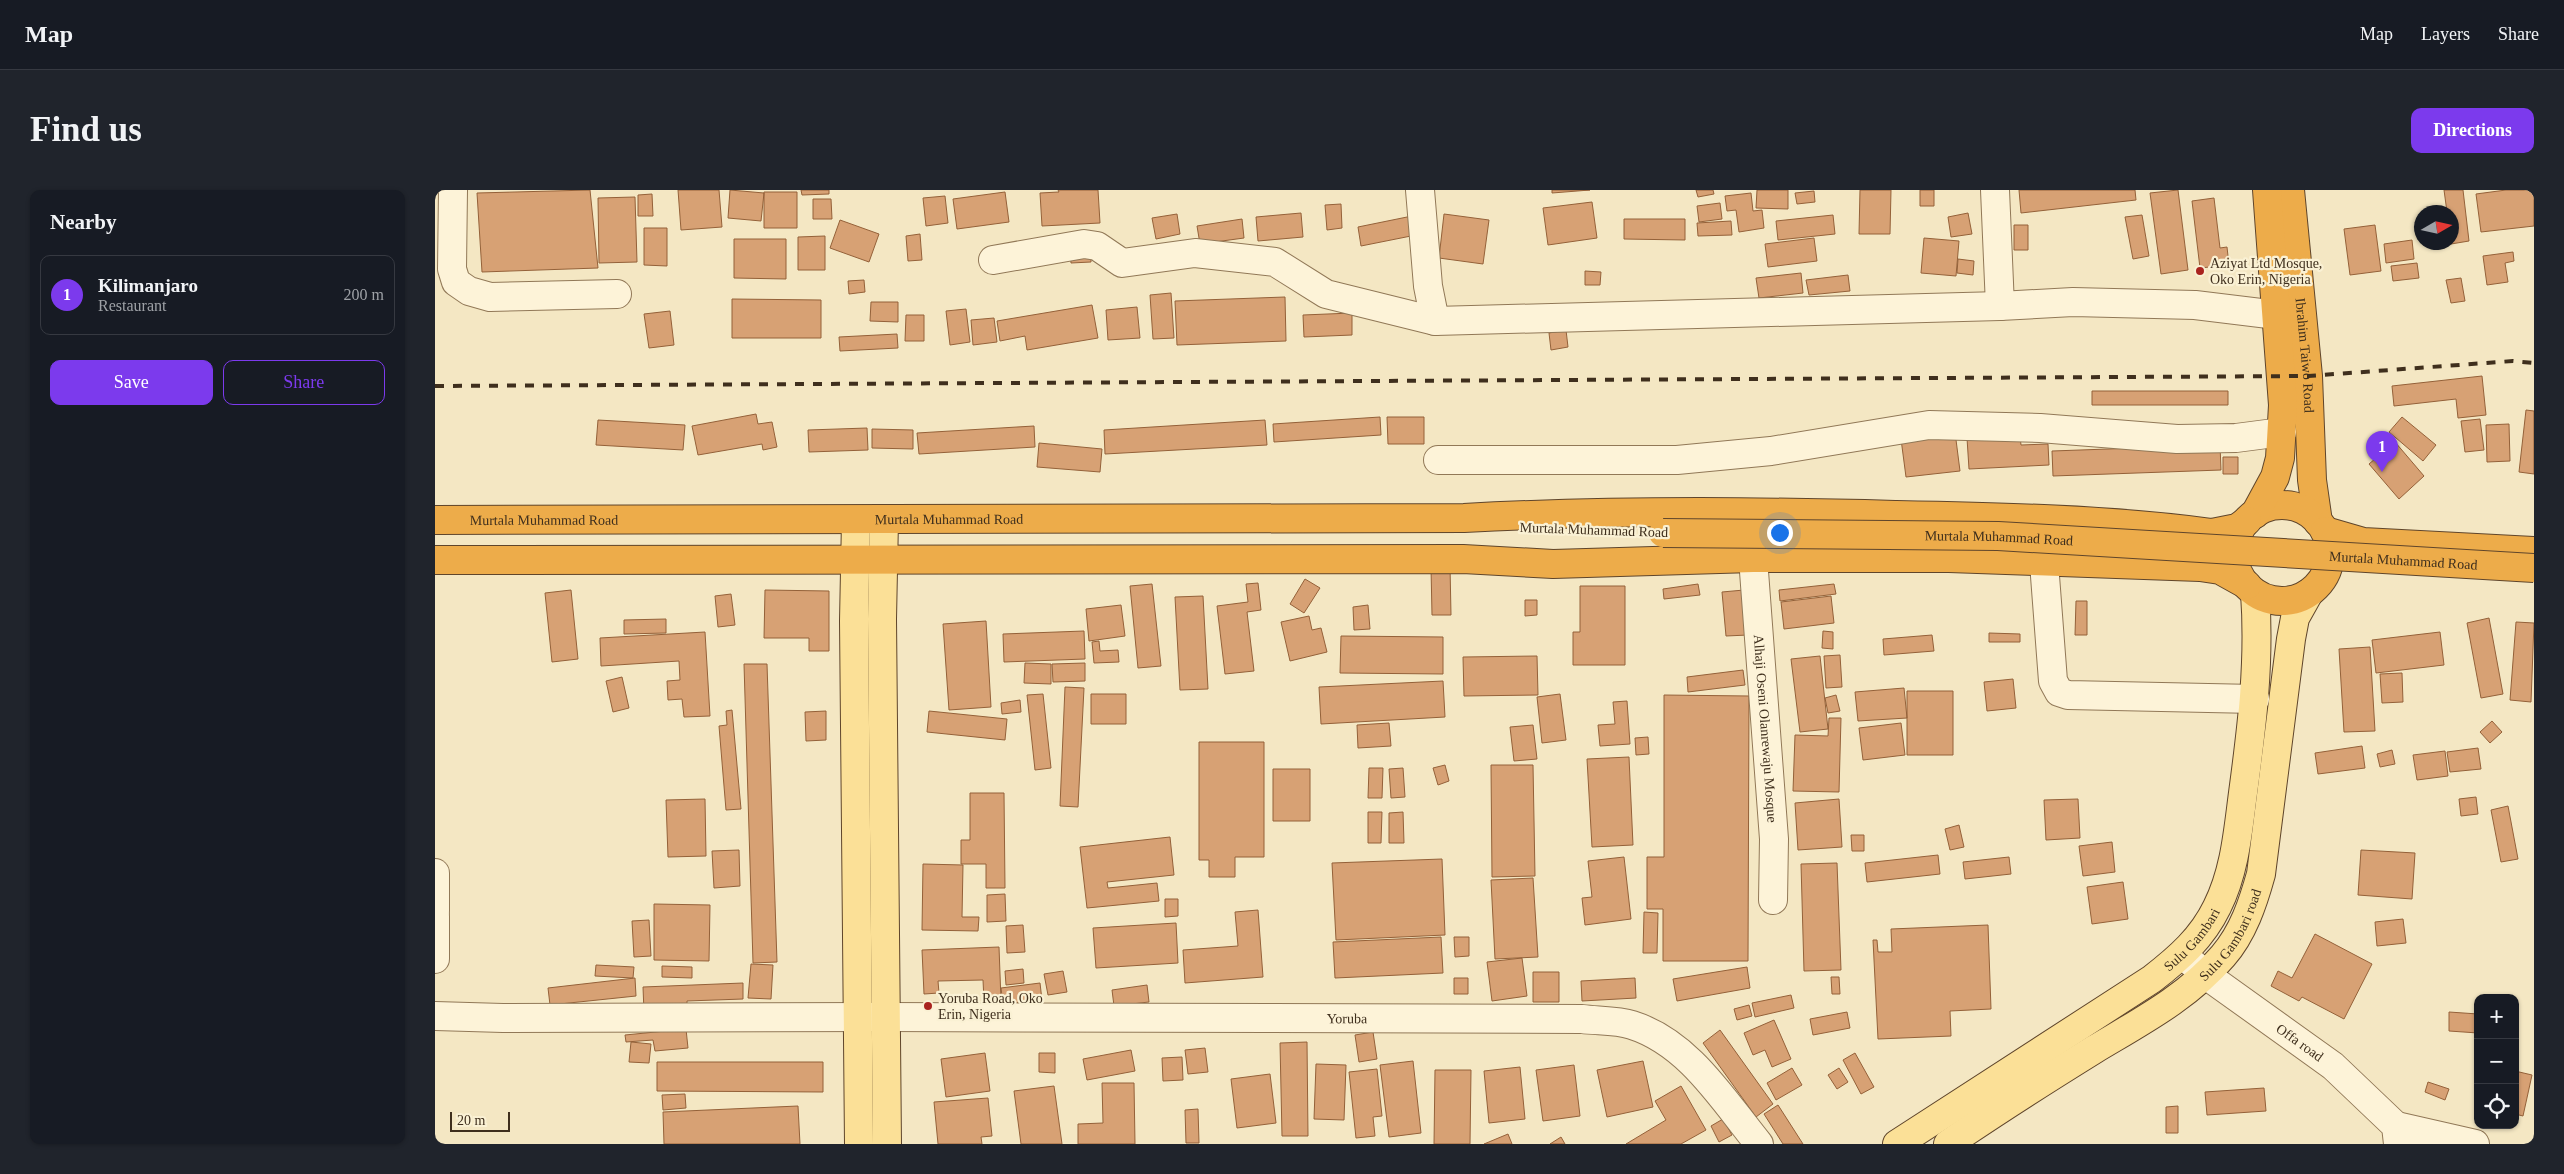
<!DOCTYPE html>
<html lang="en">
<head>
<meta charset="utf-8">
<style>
	:root { --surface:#171b24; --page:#20242c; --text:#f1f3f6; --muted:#9ea1a6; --line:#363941; --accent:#7c3aed }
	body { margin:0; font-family:"Times New Roman",serif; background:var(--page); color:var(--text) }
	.controls { position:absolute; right:15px; bottom:15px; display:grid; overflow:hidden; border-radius:10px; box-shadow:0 1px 4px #0004 }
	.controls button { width:45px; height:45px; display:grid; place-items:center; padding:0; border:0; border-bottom:1px solid var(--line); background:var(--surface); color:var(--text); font:25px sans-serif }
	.compass { position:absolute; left:1979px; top:15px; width:45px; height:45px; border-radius:50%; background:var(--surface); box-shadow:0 1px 4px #0004; rotate:81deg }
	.scale { position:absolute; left:15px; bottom:12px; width:60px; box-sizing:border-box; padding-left:5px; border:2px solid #3f2f1d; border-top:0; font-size:14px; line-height:18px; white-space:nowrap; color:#3f2f1d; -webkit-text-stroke:4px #faf1d4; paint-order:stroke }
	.you { position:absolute; left:1344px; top:342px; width:18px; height:18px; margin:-12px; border:4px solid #fff; border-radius:50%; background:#1a73e8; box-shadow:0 0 0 8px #1a73e833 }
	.badge { display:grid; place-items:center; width:32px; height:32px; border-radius:50%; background:var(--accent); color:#fff; font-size:16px; font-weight:700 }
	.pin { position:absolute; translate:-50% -41px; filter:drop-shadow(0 1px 2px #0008) }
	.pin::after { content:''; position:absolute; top:26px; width:18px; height:15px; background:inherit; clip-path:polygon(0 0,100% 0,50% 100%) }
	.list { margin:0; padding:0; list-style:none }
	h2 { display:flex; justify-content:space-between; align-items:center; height:65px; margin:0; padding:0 20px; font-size:21px }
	h2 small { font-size:16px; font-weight:400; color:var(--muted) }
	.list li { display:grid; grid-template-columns:32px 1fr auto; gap:15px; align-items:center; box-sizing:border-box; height:80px; margin:0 10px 10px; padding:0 10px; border:1px solid var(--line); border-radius:10px }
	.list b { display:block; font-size:19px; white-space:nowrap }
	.list p { margin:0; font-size:16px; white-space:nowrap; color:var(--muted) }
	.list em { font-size:16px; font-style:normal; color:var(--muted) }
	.actions { display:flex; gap:10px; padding:15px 20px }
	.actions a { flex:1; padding:11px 0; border:1px solid var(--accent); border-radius:10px; text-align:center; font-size:18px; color:var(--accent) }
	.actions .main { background:var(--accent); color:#fff }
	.icon { flex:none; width:28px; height:28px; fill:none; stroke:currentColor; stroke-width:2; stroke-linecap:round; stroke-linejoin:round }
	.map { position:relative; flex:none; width:2099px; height:954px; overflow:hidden; border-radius:10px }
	header { display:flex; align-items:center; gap:30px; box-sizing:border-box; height:70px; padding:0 25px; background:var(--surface); border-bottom:1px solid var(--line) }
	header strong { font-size:24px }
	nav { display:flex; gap:28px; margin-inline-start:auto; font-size:18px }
	.intro { display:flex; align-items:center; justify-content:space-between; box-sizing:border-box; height:120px; padding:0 30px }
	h1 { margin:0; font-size:35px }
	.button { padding:12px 22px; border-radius:10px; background:var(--accent); color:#fff; font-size:18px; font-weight:700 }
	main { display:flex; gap:30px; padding:0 30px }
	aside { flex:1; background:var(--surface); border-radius:10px; box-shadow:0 1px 4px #0004 }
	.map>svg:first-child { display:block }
</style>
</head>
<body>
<header>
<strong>Map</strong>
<nav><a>Map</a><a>Layers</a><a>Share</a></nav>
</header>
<div class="intro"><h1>Find us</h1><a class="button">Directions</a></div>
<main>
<aside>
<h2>Nearby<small></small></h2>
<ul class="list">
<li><span class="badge">1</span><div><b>Kilimanjaro</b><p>Restaurant</p></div><em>200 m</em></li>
</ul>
<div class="actions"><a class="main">Save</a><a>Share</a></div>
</aside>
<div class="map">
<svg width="2099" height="954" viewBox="0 0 2099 954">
	<rect width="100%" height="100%" fill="#f4e7c3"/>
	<path fill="#d7a174" stroke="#946139" d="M155 0 163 78 47 82 42 3Z
		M243 0H284L287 37 246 40Z
		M295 0 329 3 326 31 293 28Z
		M366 0H394V4L367 5Z
		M623 0H663L665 33 607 36 605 3 624 2Z
		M1117 0H1155L1117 3Z
		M1261 0H1278L1279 4 1263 7Z
		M1322 0H1353V19L1321 18Z
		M1425 0H1456L1455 44H1424Z
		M1485 0H1499V16H1485Z
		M1584 0H1700L1701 10 1586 23Z
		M1743 0 1753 80 1726 84 1715 3Z
		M2009 0H2028L2034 51 2016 54V22H2012Z
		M2071 0H2099V36L2046 42 2041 4Z
		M1379 1 1380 12 1362 14 1360 3Z
		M329 2H362V38H329Z
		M570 2 574 32 522 39 518 9Z
		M1316 3 1318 21 1327 20 1329 38 1304 42 1301 20 1292 21 1290 6Z
		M217 4 218 26H203V5Z
		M510 6 513 33 491 36 488 8Z
		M200 7 202 72 164 73 163 8Z
		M1779 8 1785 58 1792 57 1794 75 1765 78 1757 11Z
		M378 9H396L397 29H378Z
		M1157 12 1162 48 1113 55 1108 18Z
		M1285 13 1287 29 1264 32 1262 16Z
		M906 14 907 38 892 40 890 15Z
		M866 23 868 47 823 51 821 27Z
		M1533 23 1537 44 1516 47 1513 27Z
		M742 24 745 44 721 49 717 28Z
		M1009 24 1054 30 1048 74 1004 68Z
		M1398 25 1400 44 1343 50 1341 31Z
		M1707 25 1714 66 1698 69 1690 27Z
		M977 26 981 45 926 56 923 37Z
		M807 29 809 48 765 54 762 36Z
		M1189 29H1250V50L1189 49Z
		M405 30 444 44 434 72 395 58Z
		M1296 31 1297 45 1263 46 1262 33Z
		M1579 35H1593V60H1579Z
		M1940 35 1946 81 1915 85 1909 39Z
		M209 38H232V76L209 75Z
		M485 44 487 70 473 71 471 46Z
		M390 46V80H363V47Z
		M1379 48 1382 71 1333 77 1330 54Z
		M1489 48 1524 51 1521 86 1486 83Z
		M299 49H351V89L299 88Z
		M1977 50 1979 69 1951 73 1949 54Z
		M656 59V72L636 73 635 60Z
		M2078 62 2079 71 2070 73 2073 92 2052 95 2048 66Z
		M1523 69 1539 71 1538 85 1522 83Z
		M1982 73 1984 88 1958 91 1956 76Z
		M1150 81 1166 82 1165 95H1150Z
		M1366 83 1368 103 1324 108 1321 88Z
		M1413 85 1415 101 1374 105 1371 90Z
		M2026 88 2030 111 2016 113 2011 90Z
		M429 90 430 102 414 104 413 91Z
		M736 103 739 148 718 149 715 105Z
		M850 107 851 151 742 155 740 111Z
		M297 109 386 110V148H297Z
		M436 112H463V132L435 131Z
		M657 115 663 148 592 160 590 146 565 151 562 131Z
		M702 117 705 148 673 150 671 120Z
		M531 119 535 152 515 155 511 121Z
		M235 121 239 155 214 158 209 124Z
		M917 123V145L869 147 868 125Z
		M471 125H489V151H470Z
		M559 128 562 152 538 155 536 130Z
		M1131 140 1133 157 1116 160 1114 143Z
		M462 144 463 158 405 161 404 147Z
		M2047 186 2051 225 2023 228 2021 209 1959 216 1957 196Z
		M1657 201H1793V215H1657Z
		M2091 220 2099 221V284L2084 282Z
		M321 224 323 234 337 232 342 257 328 260 327 254 263 265 257 236Z
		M945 227 946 245 839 252 838 234Z
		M952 227H989V254H953Z
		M1967 227 2001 255 1988 271 1954 242Z
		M2045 229 2049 260 2030 262 2026 231Z
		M163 230 250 235 248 260 161 255Z
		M830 230 832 255 670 264 669 240Z
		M2074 234 2075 271 2052 272 2051 235Z
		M599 236 600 257 484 264 482 243Z
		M432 238 433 260 374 262 373 240Z
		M437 239 478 240V259L437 258Z
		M1520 242 1525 281 1471 287 1466 249Z
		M1585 246 1586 255 1613 254 1614 275 1534 279 1532 248Z
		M1960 252 1989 286 1964 309 1934 274Z
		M604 253 667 259 665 282 602 277Z
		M1785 255 1786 280 1618 286 1617 261Z
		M1788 267H1803V284H1788Z
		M1015 376 1016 425H997L996 377Z
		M870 389 885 398 869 423 855 414Z
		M823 393 826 420 812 422 819 481 790 484 782 416 813 412 811 394Z
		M717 394 726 476 703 478 695 396Z
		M1263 394 1265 405 1229 409 1228 399Z
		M1399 394 1401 404 1345 411 1344 400Z
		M1145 396H1190V475H1138V442H1145Z
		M136 400 143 469 117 472 110 403Z
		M330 400 394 401V461H374V448H329Z
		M1309 400 1313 445 1291 446 1287 402Z
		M296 404 300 435 283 437 280 406Z
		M768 406 773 499 745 500 740 407Z
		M1396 406 1399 433 1349 439 1346 412Z
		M1090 410H1102V425L1090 426Z
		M1641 411H1652V445H1640Z
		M686 415 690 446 654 451 651 419Z
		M933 415 935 439 919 440 918 417Z
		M874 426 877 440 886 438 892 462 855 471 846 432Z
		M2054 428 2068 504 2046 508 2032 433Z
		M231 429V443L189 444V430Z
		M551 431 556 517 514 520 508 434Z
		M2081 432 2099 433 2096 512 2075 510Z
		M649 441 650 469 569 472 568 444Z
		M1388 441 1398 442V459L1387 458Z
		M270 442 275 526 249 527 247 509 233 510 232 491 245 490 244 471 166 476 165 448Z
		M2005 442 2009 475 1941 483 1937 450Z
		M1554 443 1585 444V452H1554Z
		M1497 445 1499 461 1449 465 1448 449Z
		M906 446 1008 447V484L905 483Z
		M664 451 665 461 683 460 684 472 659 473 657 452Z
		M1935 457 1940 541 1909 542 1904 459Z
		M1405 465 1407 497 1391 498 1389 466Z
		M1102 466 1103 505 1029 506 1028 467Z
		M1385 466 1393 539 1365 542 1356 469Z
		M590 473 616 474V494L589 493Z
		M650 473V491L618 492 617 474Z
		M309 474H332L342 772 318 773Z
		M1308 480 1310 495 1253 502 1252 487Z
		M1967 483 1968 512 1947 513 1945 484Z
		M187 487 194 518 178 522 171 491Z
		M1578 489 1581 518 1552 521 1549 492Z
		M1008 491 1010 527 886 534 884 497Z
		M630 497 649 498 643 617 625 616Z
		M1469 498 1472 528 1423 531 1420 502Z
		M1472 501H1518V565H1472Z
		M608 504 616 578 600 580 592 505Z
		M656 504H691V534H656Z
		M1125 504 1131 550 1107 553 1102 507Z
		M1229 505 1314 506 1313 771H1228V719H1212V667H1229Z
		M1401 505 1405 521 1393 523 1390 508Z
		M585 510 586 522 567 524 566 513Z
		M1192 511 1195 554 1165 556 1163 535 1180 534 1178 512Z
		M297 520 306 619 291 620 284 536 292 535 291 521Z
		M391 521V550L371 551 370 522Z
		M494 521 572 529 570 550 492 542Z
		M1394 528H1406L1404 602 1358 601 1360 545 1393 546Z
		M2057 531 2067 542 2055 553 2045 542Z
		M954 533 956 556 923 558 922 535Z
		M1466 533 1470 565 1428 570 1424 538Z
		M1098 535 1102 569 1079 571 1075 537Z
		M1213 547 1214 564 1201 565 1200 548Z
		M764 552H829V667H800V687H774V670H764Z
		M1927 556 1930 578 1883 584 1880 563Z
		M2043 558 2046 579 2015 582 2012 562Z
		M1957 560 1960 574 1945 577 1942 564Z
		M2010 561 2013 586 1982 590 1978 565Z
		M1194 567 1198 655 1157 657 1152 569Z
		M1010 575 1014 591 1003 595 998 578Z
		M1056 575H1098L1100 686 1057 687Z
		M934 578H948L947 608H933Z
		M968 578 970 607 956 608 954 579Z
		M838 579H875V631H838Z
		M535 603H569L570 698H551V674H526V650H535Z
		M2041 607 2043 624 2026 626 2024 609Z
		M270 609 271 666 233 667 231 610Z
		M1404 609 1407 657 1363 660 1360 613Z
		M1643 609 1645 648 1611 650 1609 610Z
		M2073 616 2083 669 2066 672 2056 620Z
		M933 622H947L946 653H933Z
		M968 622 969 653H954V623Z
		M1524 635 1529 657 1515 660 1510 639Z
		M1416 645H1429V661H1417Z
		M735 647 739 685 672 692 673 698 722 693 724 711 652 718 645 657Z
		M1677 652 1680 682 1648 686 1644 656Z
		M304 660 305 696 279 698 277 661Z
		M1926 660 1980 663 1977 709 1923 705Z
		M1503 665 1505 684 1432 692 1430 673Z
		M1189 667 1196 729 1150 735 1147 708 1157 707 1153 671Z
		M1574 667 1576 684 1530 689 1528 672Z
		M1007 669 1010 745 901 750 897 673Z
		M1402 673 1406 780 1369 781 1366 674Z
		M488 674 528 675 527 727H544L543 741 487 740Z
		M1098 688 1103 767 1060 769 1056 690Z
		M1688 692 1693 729 1657 734 1652 697Z
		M570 704 571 731 552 732V705Z
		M730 709H743V726L730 727Z
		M219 714 275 715 274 771 219 770Z
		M823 720 828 787 750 793 748 760 803 756 800 722Z
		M1209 722 1223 723 1222 763H1208Z
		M1968 729 1971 753 1942 756 1940 732Z
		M214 730 216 766 199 767 197 731Z
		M741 733 743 773 661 778 658 738Z
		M588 735 590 762 572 763 571 736Z
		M1553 735 1556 819 1515 821 1516 846 1443 849 1438 750H1442L1443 762H1457L1456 739Z
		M1880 744 1937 774 1909 829 1867 807 1864 811 1836 796 1843 781 1857 788Z
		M1006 747 1008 783 900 788 898 752Z
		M1019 747H1034V766L1020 767Z
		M564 757 566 811H549L548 790 503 791 504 803 489 804 487 760Z
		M1087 768 1092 806 1057 811 1052 772Z
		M316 774 338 775 336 809 313 808Z
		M161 775 199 777 198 788 160 786Z
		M227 776 257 777V788L227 787Z
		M1312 777 1315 798 1242 811 1238 789Z
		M588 779 589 793 571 795 570 781Z
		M628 781 632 802 613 805 609 784Z
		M1098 782H1124V812H1098Z
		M1396 787H1404L1405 804H1397Z
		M200 788 201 806 115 815 113 798Z
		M1019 788H1033V804H1019Z
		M1200 788 1201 808 1147 811 1146 791Z
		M308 793V809L252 811V820L209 822 208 797Z
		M605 793 607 810 568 814 566 798Z
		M712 795 714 812 679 816 677 800Z
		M1356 805 1359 818 1320 827 1317 813Z
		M1314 815 1317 826 1302 830 1299 819Z
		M1412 822 1415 838 1378 845 1375 829Z
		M2014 822 2043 824V843L2014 841Z
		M1339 830 1356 869 1337 877 1330 860 1318 865 1309 843Z
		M251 839 253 858 220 861 218 850 191 852 190 845Z
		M1285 840 1338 914 1321 927 1268 853Z
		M938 842 942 869 924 872 920 845Z
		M196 852 216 854 214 873 194 872Z
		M872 852 873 946H847L845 853Z
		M770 858 773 882 753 884 750 860Z
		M696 860 700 881 652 890 648 869Z
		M550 863 555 901 511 907 506 869Z
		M604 863H620V883L604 882Z
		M1420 863 1439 897 1426 904 1408 870Z
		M747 867 748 890 728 891 727 868Z
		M978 871 986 943 954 947 945 875Z
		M1208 871 1218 917 1172 927 1162 880Z
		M222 872H388V902L222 901Z
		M881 874 911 875 909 930 879 929Z
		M1139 875 1145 926 1108 931 1101 880Z
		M1085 877 1090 929 1054 933 1049 881Z
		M1357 878 1367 895 1341 910 1332 893Z
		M1404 878 1413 892 1402 899 1393 885Z
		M942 879 947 926 938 927 940 946 921 948 914 882Z
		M1000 880H1036L1035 954H999Z
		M2080 881 2097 885 2088 926 2080 924Z
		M835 884 841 933 802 938 796 889Z
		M1993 892 2014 899 2010 910 1990 902Z
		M667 893H699L700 954H643V934L668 933Z
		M619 896 627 954H586L579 901Z
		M1246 896 1271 940 1246 954H1191L1231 930 1220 911Z
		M1829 898 1831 921 1772 925 1770 902Z
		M250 904 251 918 228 920 227 905Z
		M553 908 557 946 546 947 547 954H503L499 912Z
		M1343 915 1368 954H1348L1329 924Z
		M363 916 365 954H229L228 922Z
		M1743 916V943H1731V917Z
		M763 919 764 953H751L750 920Z
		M1288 929 1297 945 1284 952 1276 936Z
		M1073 944 1077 954H1049Z
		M1126 947 1130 954H1115Z"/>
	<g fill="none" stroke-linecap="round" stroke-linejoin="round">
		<g stroke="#917857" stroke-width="30">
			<g id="minor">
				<path d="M18 0 17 79 21 92 34 101 55 107 182 104"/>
				<path d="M985 0 993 96 1000 131 1565 116 1638 112 1760 115 1842 125"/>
				<path d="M1560 0 1565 116"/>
				<path d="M558 70 649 54 662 56 687 73 760 63 840 72 891 104 1000 131"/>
				<path d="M1003 270H1242L1336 261 1494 235 1605 238 1742 249 1801 248 1847 242"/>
				<path id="s1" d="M1318 368 1339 649 1338 710"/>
				<path d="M1609 373 1618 491 1624 502 1633 505 1820 509"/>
				<path d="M0 683V721"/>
				<path d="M0 726V769"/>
				<path id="s2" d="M1748 765 1771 785 1898 876 1961 936 1963 954"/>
				<path id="s3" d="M0 826 68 828 450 827 1147 829C1162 831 1182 830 1197 835 1254 853 1288 910 1324 954"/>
				<path d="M1961 936 2040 954"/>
			</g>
		</g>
		<g stroke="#5f452b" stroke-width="30">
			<g id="major">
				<path d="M421 330 419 431 424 954"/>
				<path d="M449 330 447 429 452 954"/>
				<path id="s4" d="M1462 954 1717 789C1744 768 1767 748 1782 717 1800 681 1803 641 1808 603 1817 536 1825 471 1820 403"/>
				<path id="s5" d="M1513 954C1561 921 1610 890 1660 859 1705 832 1753 807 1788 766 1808 743 1818 713 1826 684L1856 449 1860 428 1874 403"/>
			</g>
		</g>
		<g stroke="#5f452b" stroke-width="30">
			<g id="highway">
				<path id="s6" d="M1855 0 1873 186 1877 290 1883 332"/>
				<circle cx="1847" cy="363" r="48"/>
				<path d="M1820 324 1840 287 1845 268 1848 215 1832 0"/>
				<path id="s7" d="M0 330 1029 328C1172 320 1316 321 1460 325 1565 327 1673 329 1777 343L1802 338 1812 331"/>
				<path d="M1890 341 1928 352 2099 361"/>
				<path d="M0 370 1028 369 1118 374 1318 368H1514L1765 377 1785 380 1812 395"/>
			</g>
		</g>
		<use href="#minor" stroke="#fdf3d8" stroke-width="28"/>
		<use href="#major" stroke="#fbe097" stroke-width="28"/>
		<use href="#highway" stroke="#edac4a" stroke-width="28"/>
		<path stroke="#3f2f1d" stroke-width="4" stroke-dasharray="9 9" stroke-linecap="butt" d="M0 196 1873 186 2078 171 2099 173"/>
		<g stroke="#5f452b" stroke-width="30" stroke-linecap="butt">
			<g id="highway-bridge">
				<path id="s8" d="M1228 343 1563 346 2099 378"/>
			</g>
		</g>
		<use href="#highway-bridge" stroke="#edac4a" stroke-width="28"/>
	</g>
	<g fill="#a9231e" stroke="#faf1d4" stroke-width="2">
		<circle cx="1765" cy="81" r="5"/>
		<circle cx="493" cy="816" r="5"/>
	</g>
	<g text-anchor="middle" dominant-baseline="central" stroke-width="4.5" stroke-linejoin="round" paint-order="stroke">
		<g font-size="14" fill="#3f2f1d" stroke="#faf1d4" text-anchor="start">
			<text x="1775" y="73">Aziyat Ltd Mosque,<tspan x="1775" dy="16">Oko Erin, Nigeria</tspan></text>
			<text x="503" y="808">Yoruba Road, Oko<tspan x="503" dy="16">Erin, Nigeria</tspan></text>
		</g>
		<g font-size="14" fill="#3f2f1d" stroke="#faf1d4">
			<text stroke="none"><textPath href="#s6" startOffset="166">Ibrahim Taiwo Road</textPath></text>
			<text stroke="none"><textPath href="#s7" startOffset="109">Murtala Muhammad Road</textPath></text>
			<text stroke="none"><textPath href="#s7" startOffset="514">Murtala Muhammad Road</textPath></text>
			<text transform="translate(1159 340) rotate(2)">Murtala Muhammad Road</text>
			<text stroke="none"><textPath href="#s8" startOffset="336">Murtala Muhammad Road</textPath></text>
			<text stroke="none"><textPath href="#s8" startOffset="741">Murtala Muhammad Road</textPath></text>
			<text stroke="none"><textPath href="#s1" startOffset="171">Alhaji Oseni Olanrewaju Mosque</textPath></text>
			<text stroke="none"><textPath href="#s5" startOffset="356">Sulu Gambari road</textPath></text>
			<text stroke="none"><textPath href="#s4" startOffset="360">Sulu Gambari</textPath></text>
			<text stroke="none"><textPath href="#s3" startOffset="912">Yoruba</textPath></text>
			<text stroke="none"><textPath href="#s2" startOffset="146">Offa road</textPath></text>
		</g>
	</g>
</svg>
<div class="controls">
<button>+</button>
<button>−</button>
<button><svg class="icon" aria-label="locate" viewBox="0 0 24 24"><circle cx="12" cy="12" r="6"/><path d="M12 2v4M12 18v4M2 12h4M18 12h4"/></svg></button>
</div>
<svg class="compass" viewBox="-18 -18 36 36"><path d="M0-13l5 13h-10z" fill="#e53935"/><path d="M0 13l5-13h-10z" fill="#9ea1a6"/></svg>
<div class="scale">20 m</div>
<div class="you"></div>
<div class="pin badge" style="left:1947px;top:282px">1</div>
</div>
</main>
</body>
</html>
